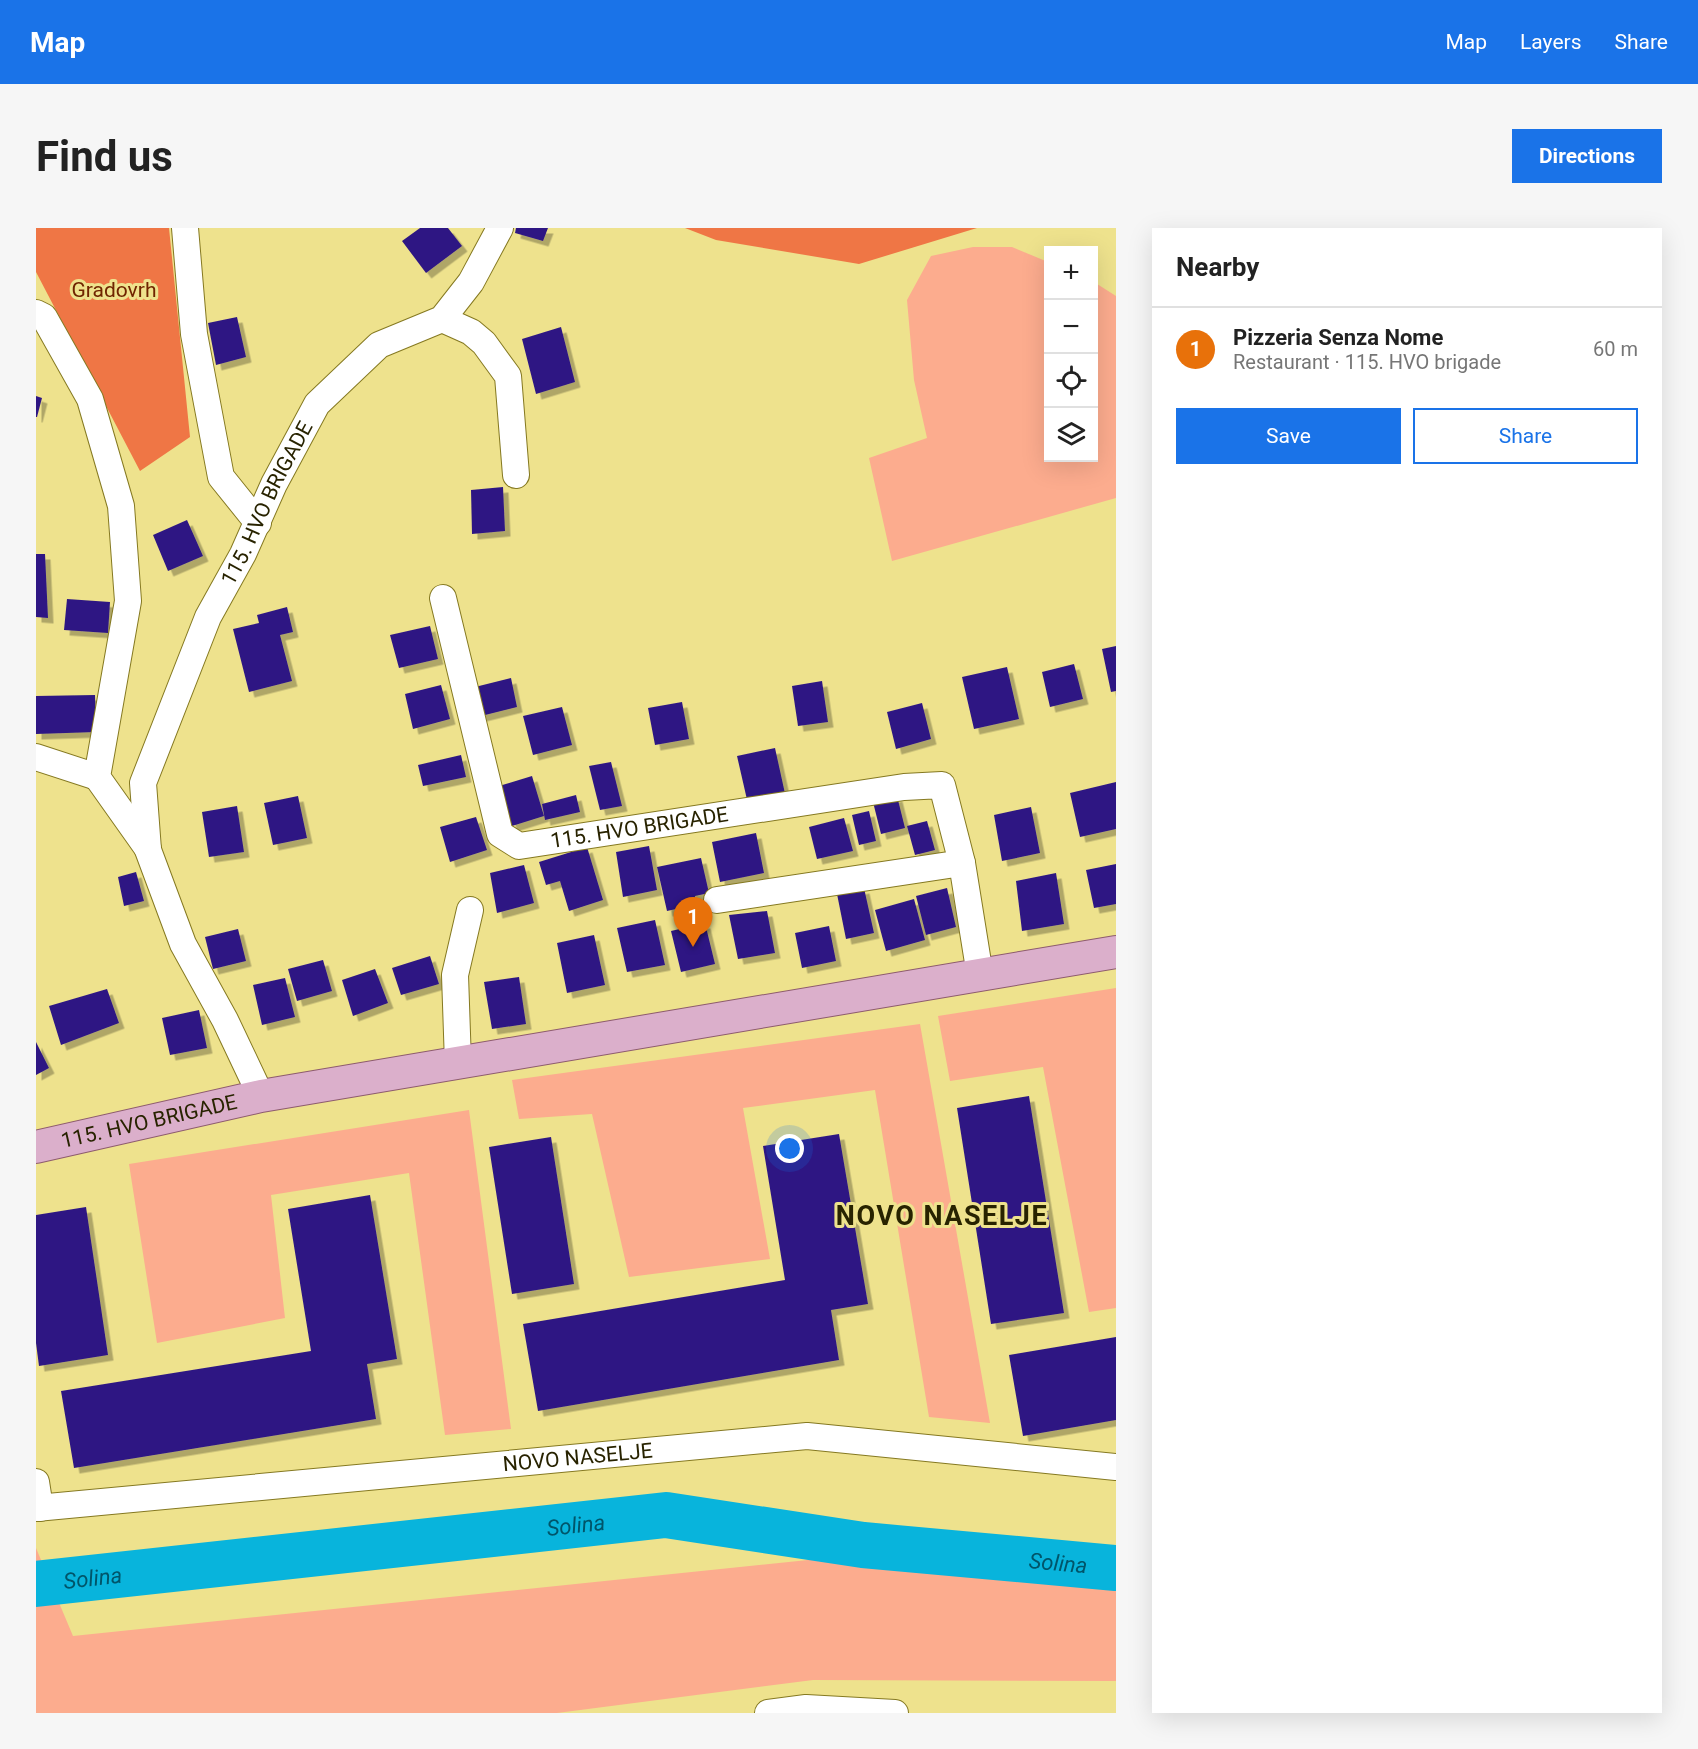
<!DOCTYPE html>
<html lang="en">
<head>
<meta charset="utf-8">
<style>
	:root { --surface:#fff; --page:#f6f6f6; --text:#222; --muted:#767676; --line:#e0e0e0; --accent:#1a73e8 }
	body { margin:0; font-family:Roboto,sans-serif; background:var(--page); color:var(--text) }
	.controls { position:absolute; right:18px; top:18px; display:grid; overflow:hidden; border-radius:0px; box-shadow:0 6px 24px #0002 }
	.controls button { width:54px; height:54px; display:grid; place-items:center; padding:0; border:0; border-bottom:2px solid var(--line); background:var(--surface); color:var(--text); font:30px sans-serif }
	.you { position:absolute; left:754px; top:921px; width:21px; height:21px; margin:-15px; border:4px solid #fff; border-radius:50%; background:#1a73e8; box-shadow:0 0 0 9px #1a73e833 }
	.badge { display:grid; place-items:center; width:39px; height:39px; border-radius:50%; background:var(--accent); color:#fff; font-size:20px; font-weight:700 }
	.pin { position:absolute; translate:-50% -50px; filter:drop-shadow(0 2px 3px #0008) }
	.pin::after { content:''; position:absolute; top:32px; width:21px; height:18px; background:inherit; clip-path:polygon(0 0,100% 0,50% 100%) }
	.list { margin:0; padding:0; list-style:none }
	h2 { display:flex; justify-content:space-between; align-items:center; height:78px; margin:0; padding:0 24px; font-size:26px }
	h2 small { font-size:20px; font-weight:400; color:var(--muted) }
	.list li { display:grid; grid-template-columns:39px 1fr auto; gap:18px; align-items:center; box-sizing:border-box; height:84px; padding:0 24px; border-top:2px solid var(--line) }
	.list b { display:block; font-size:22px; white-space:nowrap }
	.list p { margin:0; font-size:20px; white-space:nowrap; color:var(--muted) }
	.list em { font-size:20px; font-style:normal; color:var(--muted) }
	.actions { display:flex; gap:12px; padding:18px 24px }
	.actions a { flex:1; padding:14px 0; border:2px solid var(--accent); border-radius:0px; text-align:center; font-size:21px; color:var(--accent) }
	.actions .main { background:var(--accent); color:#fff }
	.icon { flex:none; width:33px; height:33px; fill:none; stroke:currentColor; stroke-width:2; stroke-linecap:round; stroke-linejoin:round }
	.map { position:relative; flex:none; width:1080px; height:1485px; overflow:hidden; border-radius:0px }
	header { display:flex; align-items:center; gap:36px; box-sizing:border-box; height:84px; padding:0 30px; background:var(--accent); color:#fff }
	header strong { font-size:28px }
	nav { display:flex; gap:33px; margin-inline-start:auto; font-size:21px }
	.intro { display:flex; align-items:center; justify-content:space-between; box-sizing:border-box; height:144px; padding:0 36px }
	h1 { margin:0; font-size:42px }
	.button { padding:15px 27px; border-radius:0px; background:var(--accent); color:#fff; font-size:21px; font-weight:700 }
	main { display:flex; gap:36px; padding:0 36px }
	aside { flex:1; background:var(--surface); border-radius:0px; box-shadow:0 6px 24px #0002 }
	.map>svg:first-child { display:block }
</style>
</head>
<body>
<header>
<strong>Map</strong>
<nav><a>Map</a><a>Layers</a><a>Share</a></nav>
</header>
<div class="intro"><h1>Find us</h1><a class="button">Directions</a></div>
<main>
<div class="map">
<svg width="1080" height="1485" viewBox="0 0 1080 1485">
	<defs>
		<filter id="shadow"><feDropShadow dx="5.5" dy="5.5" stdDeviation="0" flood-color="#0004"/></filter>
	</defs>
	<rect width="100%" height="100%" fill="#eee28d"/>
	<path fill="#fcac8e" d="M937 19H976L1012 34V230H1058V54L1080 68V270L856 333 833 230 891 210 878 152 871 72 895 28Z
		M1080 760V1080L1053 1084 1007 839 914 853 902 788Z
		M884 796 954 1195 893 1189 839 862 707 880 734 1031 593 1049 556 886 483 891 476 852Z
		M433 882 475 1201 409 1207 373 945 235 967 249 1090 121 1115 93 936Z
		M0 1320 37 1408 830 1326 1080 1350V1453L777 1452 521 1485H0Z"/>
	<path fill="#ef7645" d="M0 0H133L154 209 104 243 0 44Z
		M649 0H941L823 36 680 12Z"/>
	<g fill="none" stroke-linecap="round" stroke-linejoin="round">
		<path stroke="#08b4dc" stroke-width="46" id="s1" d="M0 1356 630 1287 827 1317 1080 1340"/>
	</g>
	<path fill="#2e1983" filter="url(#shadow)" d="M384 0H412L426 18 390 45 366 13Z
		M480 0H512L507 13 479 5Z
		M201 89 210 129 180 137 172 95Z
		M525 99 539 154 500 166 486 111Z
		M0 168 6 170 1 189H0Z
		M467 259 469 303 436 306 435 262Z
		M151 292 167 328 132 343 117 307Z
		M0 326H9L12 390 0 389Z
		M31 371 74 374 72 405 28 402Z
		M251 379 257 404 244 407 256 453 213 464 197 401 223 395 221 387Z
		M394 398 402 431 363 440 354 407Z
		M1080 418V463L1075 464 1066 421Z
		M1038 436 1047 471 1014 479 1006 444Z
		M971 439 983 491 938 501 926 449Z
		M475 450 481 479 445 488 439 459Z
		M786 453 792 494 762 498 756 458Z
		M405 457 414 491 377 501 369 466Z
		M59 467 60 504 0 506V468Z
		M646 474 653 511 619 517 612 480Z
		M886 475 895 511 860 521 851 484Z
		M526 479 536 517 497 527 487 488Z
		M739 520 750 570 712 576 701 528Z
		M425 527 430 549 387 558 382 537Z
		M575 534 586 578 564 582 553 538Z
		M496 548 508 588 476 598 463 558Z
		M1080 554V601L1044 609 1034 565Z
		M540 567 544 584 509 592 506 576Z
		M262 568 271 610 237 617 228 575Z
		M861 568 869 600 845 606 837 574Z
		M201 578 208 624 173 629 166 584Z
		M995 579 1004 625 966 633 958 587Z
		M833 583 840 613 823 617 816 587Z
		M440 589 451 622 414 634 404 599Z
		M808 590 817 623 781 631 773 599Z
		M891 593 899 622 879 627 871 598Z
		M720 605 728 645 684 654 676 614Z
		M613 618 621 662 587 669 580 624Z
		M551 619 567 672 533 683 524 653 510 657 503 634Z
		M665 630 673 665 659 668 658 677 631 683 621 639Z
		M1080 636V676L1058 680 1050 642Z
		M488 637 498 675 461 685 454 645Z
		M100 644 108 673 88 678 82 649Z
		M1020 645 1028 696 986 703 980 653Z
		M828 660 838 705 810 711 801 666Z
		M911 660 920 699 890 707 880 668Z
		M878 671 889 712 850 723 839 682Z
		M731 683 739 725 702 731 693 687Z
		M619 692 629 737 591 744 581 700Z
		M669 695 679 736 645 744 635 703Z
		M793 698 800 733 766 740 759 705Z
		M202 701 210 733 177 741 169 709Z
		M558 707 569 757 531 765 521 715Z
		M394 728 403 756 365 767 356 740Z
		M287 732 296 763 261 773 252 741Z
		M339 741 352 775 317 788 306 752Z
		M483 749 490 796 456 801 448 754Z
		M249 750 259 789 226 797 217 757Z
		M71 761 83 795 25 817 13 778Z
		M163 782 171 820 134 827 126 790Z
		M0 814 13 840 0 847Z
		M993 868 1028 1085 955 1096 921 880Z
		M803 906 832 1076 795 1082 803 1132 502 1183 487 1096 749 1052 727 918Z
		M515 909 538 1056 476 1066 453 919Z
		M334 967 361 1131 331 1136 340 1191 38 1240 25 1163 275 1123 252 981Z
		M50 979 72 1127 3 1138 0 1115V987Z
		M1080 1109V1192L987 1208 973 1127Z"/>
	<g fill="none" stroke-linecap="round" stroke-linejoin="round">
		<g stroke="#857921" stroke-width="28">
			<g id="minor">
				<path d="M149 0 158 106 185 249 222 295"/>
				<path d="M0 85 8 89 54 171 85 278 92 373 61 549 112 621"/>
				<path d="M406 91 435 104 448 115 472 148 480 247"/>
				<path id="s2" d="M407 370 464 606 483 618 868 559 906 557 926 635 944 747"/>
				<path d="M0 529 61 549"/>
				<path d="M681 672 926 635"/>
				<path d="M422 835 419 747 434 682"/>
				<path id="s3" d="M225 868 189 792 147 716 112 622 107 555 172 389 207 326 238 256 281 176 343 117 406 91 435 54 464 0"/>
				<path d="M0 1254 4 1280"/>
				<path id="s4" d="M0 1280 771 1208 1080 1239"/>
				<path d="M732 1485 770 1480 859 1485"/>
			</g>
		</g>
		<g stroke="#8d5b6d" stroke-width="34">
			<g id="major">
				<path id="s5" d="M0 919 225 868 1080 724"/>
			</g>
		</g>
		<use href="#minor" stroke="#fff" stroke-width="26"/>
		<use href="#major" stroke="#dbafcb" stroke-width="32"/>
	</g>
	<g text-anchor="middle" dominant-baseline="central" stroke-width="6" stroke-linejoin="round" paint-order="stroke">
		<g font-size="21" fill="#702400" stroke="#eee28d">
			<text x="78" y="62">Gradovrh</text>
		</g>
		<g font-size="21" fill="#282300" stroke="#eee28d">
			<text stroke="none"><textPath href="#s3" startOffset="645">115. HVO BRIGADE</textPath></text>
			<text stroke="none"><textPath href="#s2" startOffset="387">115. HVO BRIGADE</textPath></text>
			<text stroke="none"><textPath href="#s5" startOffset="116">115. HVO BRIGADE</textPath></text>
			<text stroke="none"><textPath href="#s4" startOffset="544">NOVO NASELJE</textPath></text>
		</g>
		<g font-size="22" font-style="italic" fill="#00556a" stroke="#eee28d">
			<text stroke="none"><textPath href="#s1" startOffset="543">Solina</textPath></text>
			<text stroke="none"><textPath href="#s1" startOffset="1029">Solina</textPath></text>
			<text stroke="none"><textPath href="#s1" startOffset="57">Solina</textPath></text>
		</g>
		<g font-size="27" font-weight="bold" letter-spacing="1.5" fill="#282300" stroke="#eee28d">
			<text x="906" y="988">NOVO NASELJE</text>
		</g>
	</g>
</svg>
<div class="controls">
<button>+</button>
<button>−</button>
<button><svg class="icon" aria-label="locate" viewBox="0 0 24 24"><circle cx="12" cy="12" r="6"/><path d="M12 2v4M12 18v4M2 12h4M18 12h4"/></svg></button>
<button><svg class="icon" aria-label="layers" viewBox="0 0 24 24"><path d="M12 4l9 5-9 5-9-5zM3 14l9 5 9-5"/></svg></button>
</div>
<div class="you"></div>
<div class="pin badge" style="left:657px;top:719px;background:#e8710a">1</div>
</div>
<aside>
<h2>Nearby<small></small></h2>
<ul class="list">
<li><span class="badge" style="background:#e8710a">1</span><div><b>Pizzeria Senza Nome</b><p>Restaurant · 115. HVO brigade</p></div><em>60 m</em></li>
</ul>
<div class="actions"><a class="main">Save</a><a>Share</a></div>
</aside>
</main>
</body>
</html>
